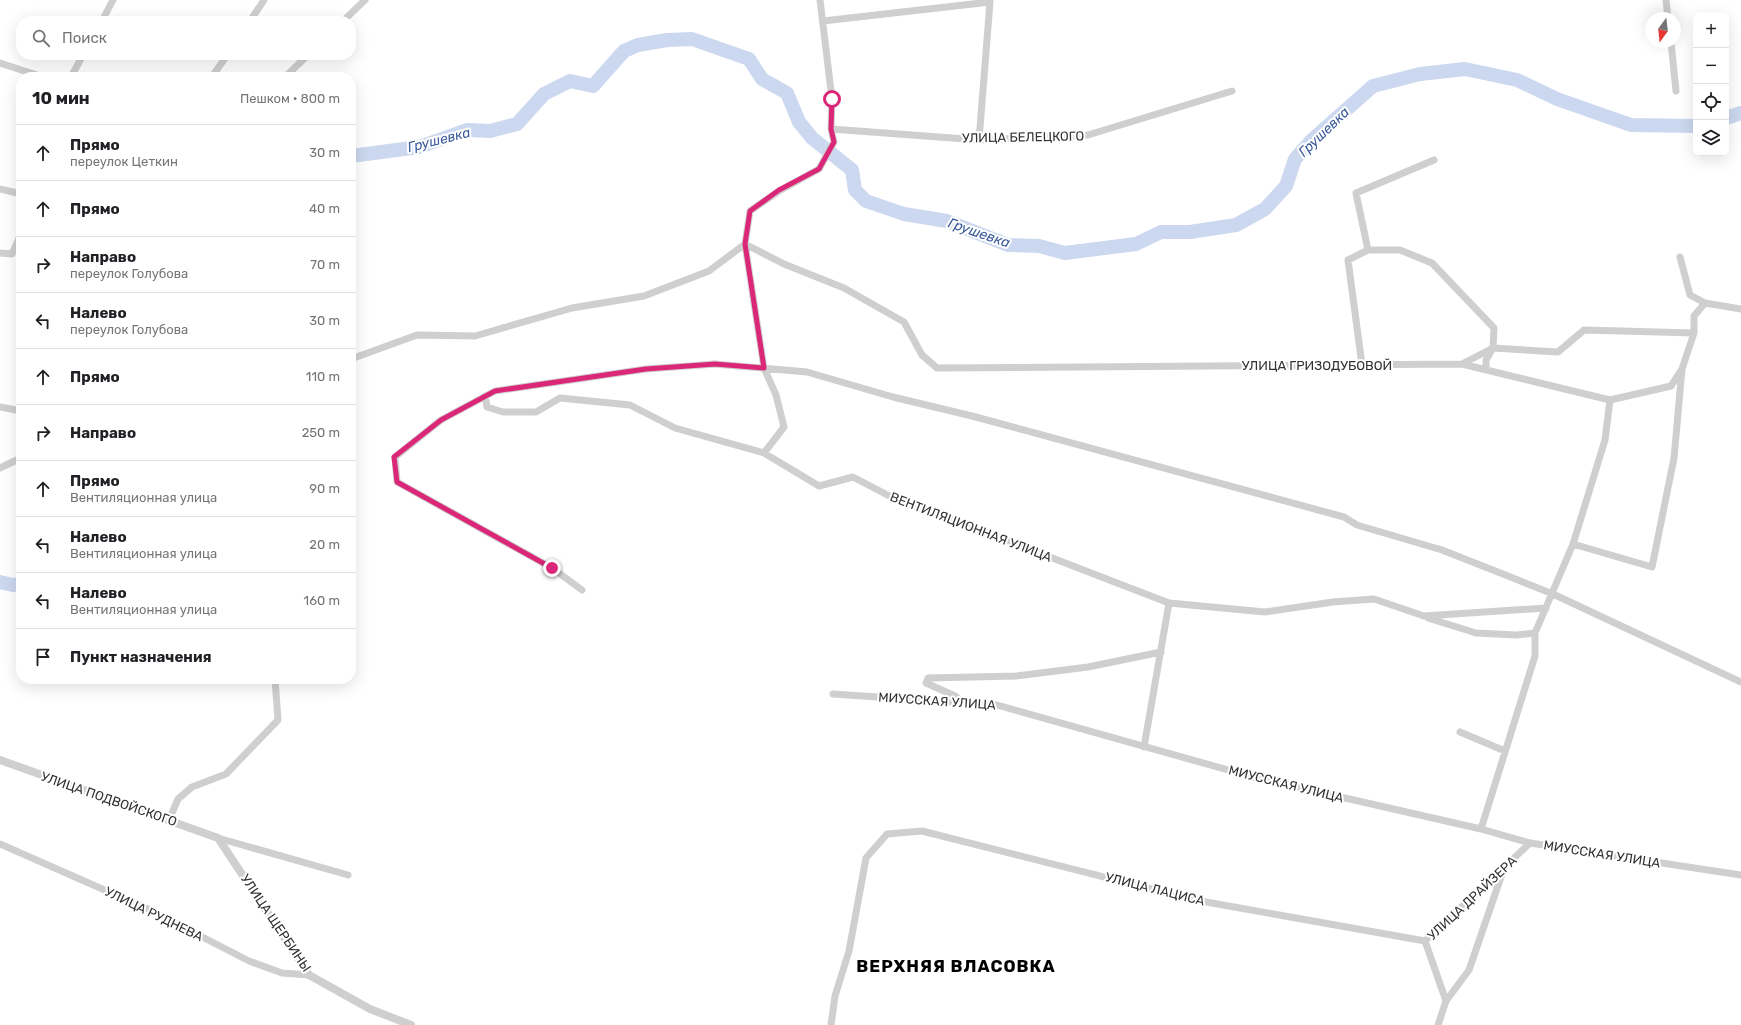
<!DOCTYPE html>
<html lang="ru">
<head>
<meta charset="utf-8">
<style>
	:root { --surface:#fff; --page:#f6f6f6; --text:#202124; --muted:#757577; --line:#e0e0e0 }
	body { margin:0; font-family:Rubik,sans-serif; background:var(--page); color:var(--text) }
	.controls { position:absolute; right:12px; top:12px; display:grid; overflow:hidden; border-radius:8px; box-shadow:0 4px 16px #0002 }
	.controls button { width:36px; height:36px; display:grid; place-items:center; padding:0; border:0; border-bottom:1px solid var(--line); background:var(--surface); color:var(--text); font:20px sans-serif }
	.compass { position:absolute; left:1645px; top:12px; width:36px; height:36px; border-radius:50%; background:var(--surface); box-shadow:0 4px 16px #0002; rotate:195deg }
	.stop { position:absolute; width:12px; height:12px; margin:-9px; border:3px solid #db2777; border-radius:50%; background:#fff }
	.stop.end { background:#db2777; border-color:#fff; box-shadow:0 1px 4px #0008 }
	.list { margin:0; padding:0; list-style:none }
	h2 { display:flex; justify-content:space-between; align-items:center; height:52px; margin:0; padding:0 16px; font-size:17px }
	h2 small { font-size:13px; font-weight:400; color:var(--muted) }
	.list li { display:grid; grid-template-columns:26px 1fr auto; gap:12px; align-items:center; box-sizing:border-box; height:56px; padding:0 16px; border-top:1px solid var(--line) }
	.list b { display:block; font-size:15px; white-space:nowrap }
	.list p { margin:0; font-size:13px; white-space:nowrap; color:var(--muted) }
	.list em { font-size:13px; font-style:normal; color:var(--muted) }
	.icon { flex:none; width:22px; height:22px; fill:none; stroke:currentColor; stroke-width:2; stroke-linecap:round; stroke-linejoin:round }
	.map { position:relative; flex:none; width:1741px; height:1025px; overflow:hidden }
	.search { position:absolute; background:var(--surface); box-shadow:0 4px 16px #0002; left:16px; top:16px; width:340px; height:44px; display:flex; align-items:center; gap:10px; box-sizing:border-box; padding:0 14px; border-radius:16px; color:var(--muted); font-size:15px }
	.panel { position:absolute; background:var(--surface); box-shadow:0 4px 16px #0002; left:16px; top:72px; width:340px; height:612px; border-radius:16px }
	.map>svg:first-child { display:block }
</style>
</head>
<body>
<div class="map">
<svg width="1741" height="1025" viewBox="0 0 1741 1025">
	<rect width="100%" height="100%" fill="#fff"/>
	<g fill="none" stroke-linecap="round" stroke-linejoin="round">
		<path stroke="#ccd8ef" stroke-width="14" d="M1726 118 1741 113
			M351 156 419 147 467 130 490 131 517 124 544 94 570 81 593 86 624 51 638 45 667 40 692 39 749 59 762 79 787 93 799 122 812 138 852 170 855 190 866 201 904 214 947 221 1008 245 1039 246 1065 253 1136 244 1161 232H1190L1236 225 1265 209 1286 186 1295 159 1312 140 1373 86 1420 74 1465 69 1517 80 1557 99 1631 125 1696 126
			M0 582 13 585 21 584"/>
		<path stroke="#cfcfcf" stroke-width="7" d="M820 0 832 99 831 129 834 142 819 169 779 191 750 211 745 244 784 264 844 288 904 322 922 355 937 368 1462 364 1610 400 1671 386 1682 369
			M1666 0 1668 18
			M102 21 113 0
			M250 21 264 0
			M343 21 365 0
			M823 21 990 2 979 140
			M1671 42 1676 91
			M0 63 43 77
			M71 77 83 55
			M212 77 227 55
			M285 77 308 55
			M831 129 979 140 1088 135 1232 91
			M0 189 21 194
			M1368 250 1356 193 1434 160
			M0 253 12 254 21 234
			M1680 257 1690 295 1705 303 1741 309
			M351 359 417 335 475 336 572 308 644 296 709 271 745 244 764 368 776 395 784 427 764 453
			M1462 364 1493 348 1558 352 1584 330 1694 333
			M1362 365 1348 260 1368 250H1400L1432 263 1494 328 1493 348 1486 360V370
			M485 396 487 407 503 412H536L560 398 630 405 675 428 764 453 819 486 853 477 901 502 967 525 1169 603 1265 612 1333 602 1374 599 1424 616 1546 608
			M0 407 21 411
			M0 468 21 458
			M1573 544 1652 567 1674 458 1682 369 1694 333V316L1705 303
			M582 590 552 568 397 482 395 457 441 420 495 391 646 369 715 364 807 372 893 397 972 416 1344 517 1357 525 1442 550 1508 576 1553 594 1741 682
			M1428 618 1476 633 1516 635 1535 633
			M833 694 997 705 1253 777 1481 829 1530 843 1741 875
			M962 702 955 696 926 683 928 678 1016 676 1088 667 1161 652
			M1460 732 1505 751
			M1144 747 1169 603
			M169 820 178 799 192 787 226 774 278 720 275 679
			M1481 829 1535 656V633L1573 544 1605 440 1610 400
			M218 838 348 875
			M0 844 150 910 249 961 282 973 309 975
			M1446 1001 1469 970 1503 871
			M831 1025 835 996 849 951 866 858 887 834 922 831 1195 900 1425 941
			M1438 1025 1446 1001 1425 941 1530 843"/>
		<path stroke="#cfcfcf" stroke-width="8" d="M0 760 218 838 309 975 370 1009 411 1025"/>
	</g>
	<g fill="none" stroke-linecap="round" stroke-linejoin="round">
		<path stroke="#db2777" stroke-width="5" d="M552 568 397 482 394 457 441 420 495 391 646 369 715 364 764 368 745 244 750 211 779 190 819 169 834 142 831 129 832 99"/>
	</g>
	<g text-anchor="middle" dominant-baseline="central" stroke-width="4" stroke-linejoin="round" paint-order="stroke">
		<g font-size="13" fill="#323232" stroke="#fff">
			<text transform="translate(1023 137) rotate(-1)">УЛИЦА БЕЛЕЦКОГО</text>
			<text x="1317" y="365">УЛИЦА ГРИЗОДУБОВОЙ</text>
			<text transform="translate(971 527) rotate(21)">ВЕНТИЛЯЦИОННАЯ УЛИЦА</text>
			<text transform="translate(937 701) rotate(4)">МИУССКАЯ УЛИЦА</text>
			<text transform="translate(1286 784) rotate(14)">МИУССКАЯ УЛИЦА</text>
			<text transform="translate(109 799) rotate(19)">УЛИЦА ПОДВОЙСКОГО</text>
			<text transform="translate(1602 854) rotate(9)">МИУССКАЯ УЛИЦА</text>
			<text transform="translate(1155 889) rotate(14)">УЛИЦА ЛАЦИСА</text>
			<text transform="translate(1472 898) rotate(-43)">УЛИЦА ДРАЙЗЕРА</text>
			<text transform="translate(154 914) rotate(26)">УЛИЦА РУДНЕВА</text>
			<text transform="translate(276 923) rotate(56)">УЛИЦА ЩЕРБИНЫ</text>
		</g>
		<g font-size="14" font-style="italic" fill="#3a5a9b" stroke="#fff">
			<text transform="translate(1324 132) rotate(-44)">Грушевка</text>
			<text transform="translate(439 140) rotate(-14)">Грушевка</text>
			<text transform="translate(979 233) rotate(19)">Грушевка</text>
		</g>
		<g font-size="17" font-weight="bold" letter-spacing="1" fill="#000" stroke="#fff">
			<text x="956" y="966">ВЕРХНЯЯ ВЛАСОВКА</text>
		</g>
	</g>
</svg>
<div class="controls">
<button>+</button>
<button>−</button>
<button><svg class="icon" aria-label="locate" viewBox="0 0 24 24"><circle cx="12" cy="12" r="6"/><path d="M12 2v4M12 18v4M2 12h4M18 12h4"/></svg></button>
<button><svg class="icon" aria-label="layers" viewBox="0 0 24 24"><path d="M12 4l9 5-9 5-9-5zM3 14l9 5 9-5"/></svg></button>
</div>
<svg class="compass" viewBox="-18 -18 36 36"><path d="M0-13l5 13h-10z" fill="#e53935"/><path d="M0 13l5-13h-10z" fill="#757577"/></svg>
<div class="stop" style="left:832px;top:99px"></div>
<div class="stop end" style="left:552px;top:568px"></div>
<div class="search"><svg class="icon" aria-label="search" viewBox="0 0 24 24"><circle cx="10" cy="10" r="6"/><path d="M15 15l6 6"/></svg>Поиск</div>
<section class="panel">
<h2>10 мин<small>Пешком · 800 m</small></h2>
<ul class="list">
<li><svg class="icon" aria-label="ahead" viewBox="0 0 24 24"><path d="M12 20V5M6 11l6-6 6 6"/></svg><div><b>Прямо</b><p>переулок Цеткин</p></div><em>30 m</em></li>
<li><svg class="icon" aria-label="ahead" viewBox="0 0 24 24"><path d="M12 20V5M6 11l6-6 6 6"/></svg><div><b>Прямо</b></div><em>40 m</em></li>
<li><svg class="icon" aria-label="right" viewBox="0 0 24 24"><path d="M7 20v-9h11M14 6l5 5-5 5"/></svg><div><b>Направо</b><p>переулок Голубова</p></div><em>70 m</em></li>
<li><svg class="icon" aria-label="left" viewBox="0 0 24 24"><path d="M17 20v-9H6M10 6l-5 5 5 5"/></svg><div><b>Налево</b><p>переулок Голубова</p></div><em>30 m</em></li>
<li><svg class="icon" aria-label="ahead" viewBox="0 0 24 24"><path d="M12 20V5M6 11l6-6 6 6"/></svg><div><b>Прямо</b></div><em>110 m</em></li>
<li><svg class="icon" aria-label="right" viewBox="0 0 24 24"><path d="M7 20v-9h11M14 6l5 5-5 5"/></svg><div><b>Направо</b></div><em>250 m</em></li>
<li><svg class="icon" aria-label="ahead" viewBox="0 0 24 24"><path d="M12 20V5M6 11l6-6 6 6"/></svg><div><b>Прямо</b><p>Вентиляционная улица</p></div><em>90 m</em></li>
<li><svg class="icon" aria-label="left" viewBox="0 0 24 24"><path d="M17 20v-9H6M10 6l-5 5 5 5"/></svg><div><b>Налево</b><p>Вентиляционная улица</p></div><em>20 m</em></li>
<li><svg class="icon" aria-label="left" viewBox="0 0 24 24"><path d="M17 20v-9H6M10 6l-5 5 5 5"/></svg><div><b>Налево</b><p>Вентиляционная улица</p></div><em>160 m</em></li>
<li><svg class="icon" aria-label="arrive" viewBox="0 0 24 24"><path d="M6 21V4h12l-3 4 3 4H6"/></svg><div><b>Пункт назначения</b></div></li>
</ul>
</section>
</div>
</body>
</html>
